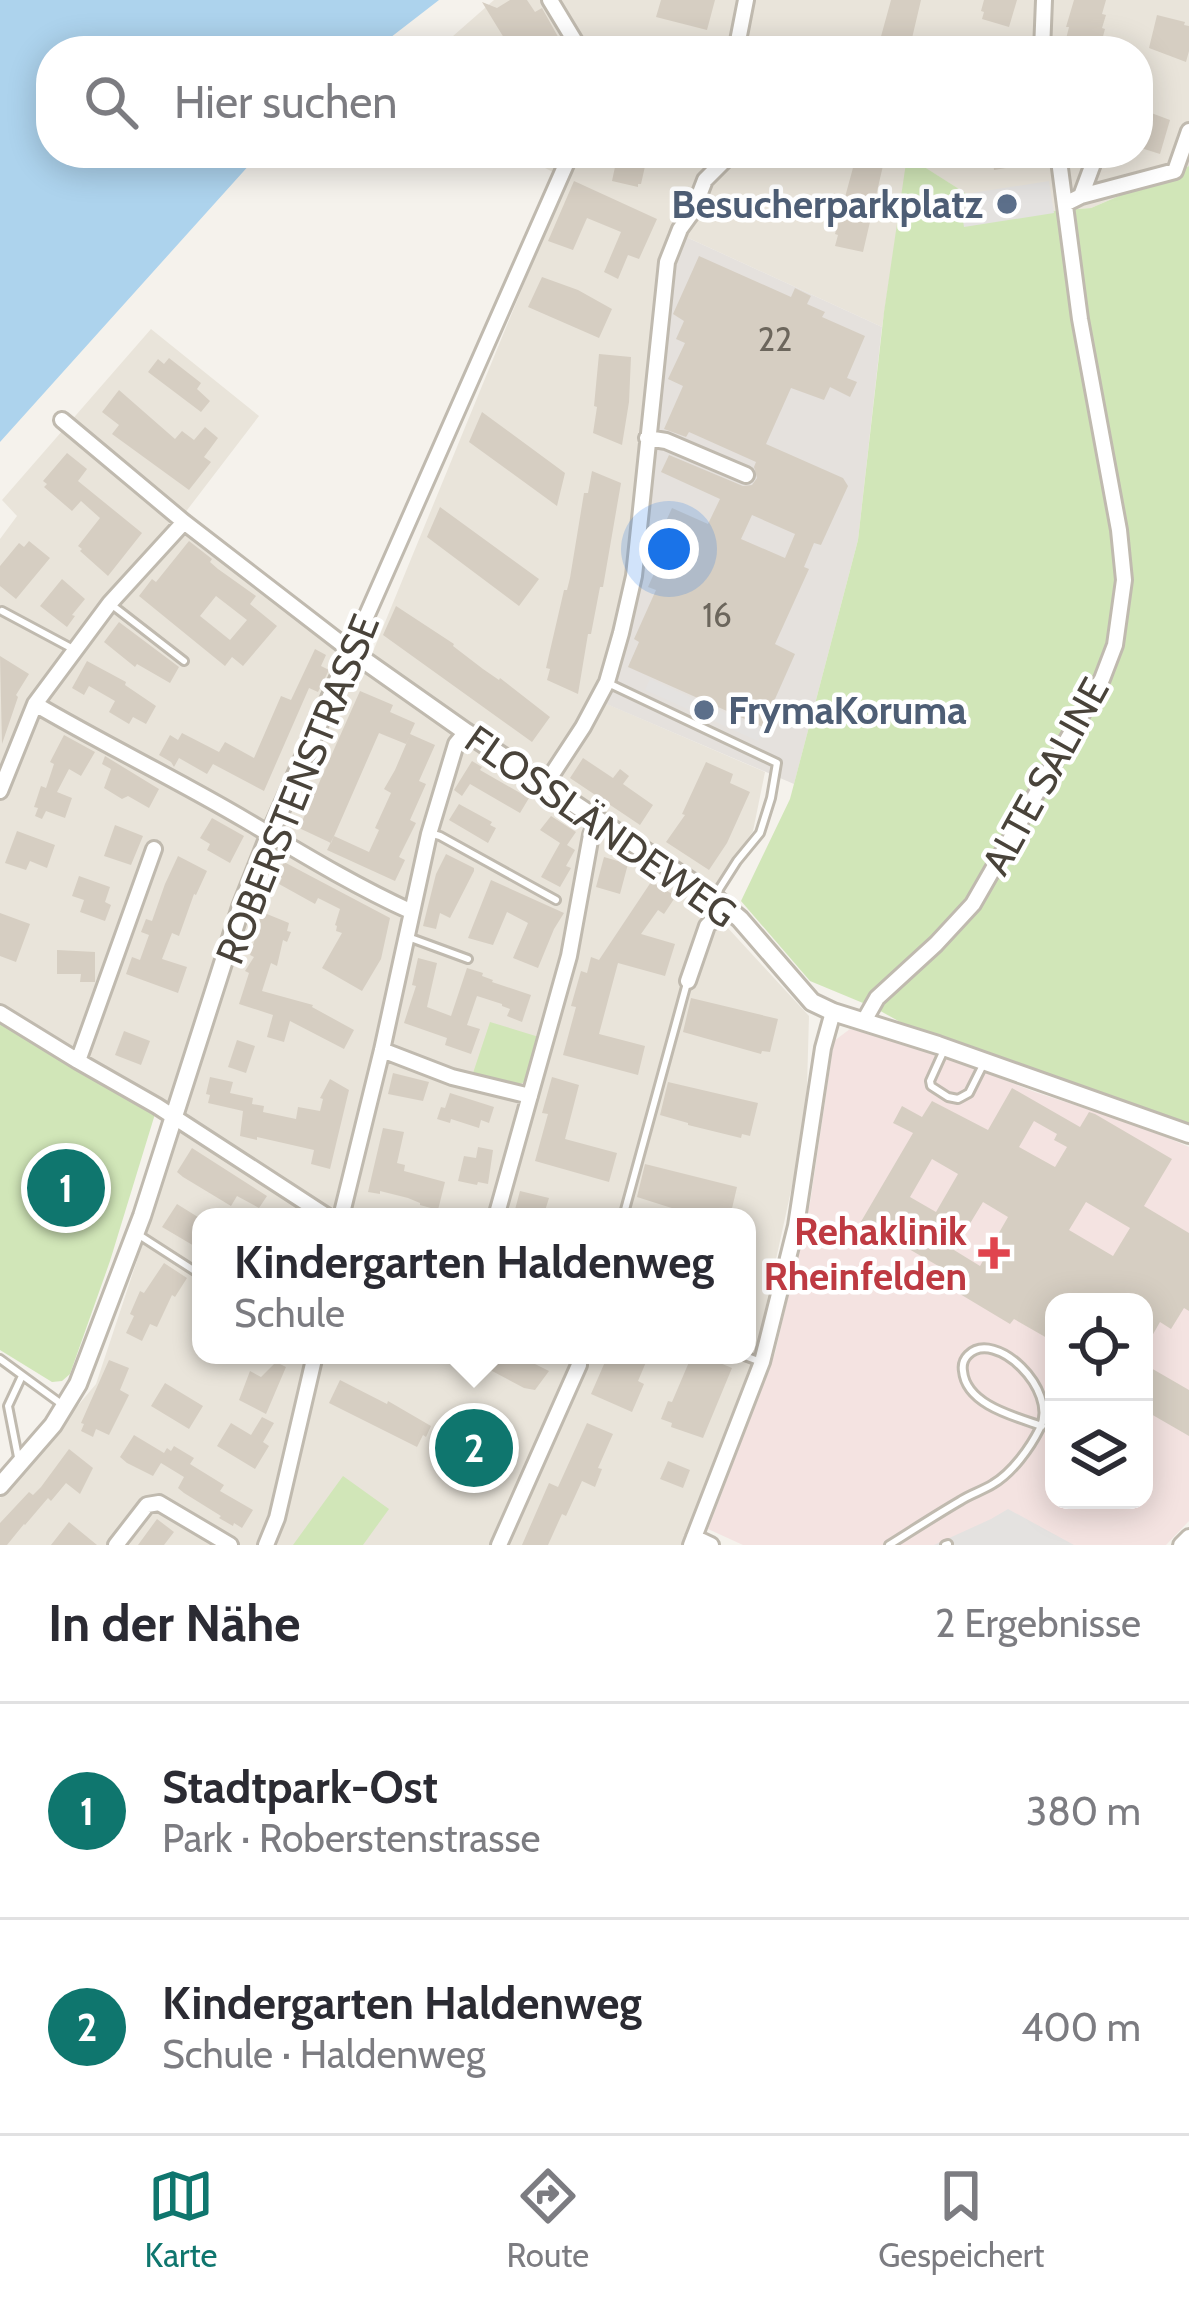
<!DOCTYPE html>
<html lang="de">
<head>
<meta charset="utf-8">
<style>
	:root { --surface:#fff; --page:#f7f7f7; --text:#2b2b33; --muted:#7c7c81; --line:#e1e1e2; --accent:#0f766e }
	body { margin:0; font-family:Cabin,sans-serif; background:var(--page); color:var(--text) }
	.controls { position:absolute; right:36px; bottom:36px; display:grid; overflow:hidden; border-radius:24px; box-shadow:0 6px 30px #0003 }
	.controls button { width:108px; height:108px; display:grid; place-items:center; padding:0; border:0; border-bottom:3px solid var(--line); background:var(--surface); color:var(--text); font:60px sans-serif }
	.you { position:absolute; left:669px; top:549px; width:42px; height:42px; margin:-30px; border:9px solid #fff; border-radius:50%; background:#1a73e8; box-shadow:0 0 0 18px #1a73e833 }
	.badge { display:grid; place-items:center; width:78px; height:78px; border-radius:50%; background:var(--accent); color:#fff; font-size:39px; font-weight:700 }
	.pin { position:absolute; translate:-50% -50%; border:6px solid #fff; box-shadow:0 3px 12px #0006 }
	.popup { position:absolute; left:192px; top:1208px; width:564px; height:156px; box-sizing:border-box; display:grid; place-content:center; border-radius:24px; background:var(--surface); filter:drop-shadow(0 3px 9px #0005); font-size:39px; white-space:nowrap; color:var(--muted) }
	.popup b { font-size:45px; color:var(--text) }
	.popup::after { content:''; position:absolute; left:50%; top:100%; margin-left:-24px; border:24px solid transparent; border-top-color:var(--surface) }
	.list { margin:0; padding:0; list-style:none }
	h2 { display:flex; justify-content:space-between; align-items:center; height:156px; margin:0; padding:0 48px; font-size:51px }
	h2 small { font-size:39px; font-weight:400; color:var(--muted) }
	.list li { display:grid; grid-template-columns:78px 1fr auto; gap:36px; align-items:center; box-sizing:border-box; height:216px; padding:0 48px; border-top:3px solid var(--line) }
	.list b { display:block; font-size:45px; white-space:nowrap }
	.list p { margin:0; font-size:39px; white-space:nowrap; color:var(--muted) }
	.list em { font-size:39px; font-style:normal; color:var(--muted) }
	.icon { flex:none; width:66px; height:66px; fill:none; stroke:currentColor; stroke-width:2; stroke-linecap:round; stroke-linejoin:round }
	.map { position:relative; flex:none; width:1189px; height:1545px; overflow:hidden }
	.search { position:absolute; background:var(--surface); box-shadow:0 6px 30px #0003; left:36px; right:36px; top:36px; height:132px; display:flex; align-items:center; gap:30px; box-sizing:border-box; padding:0 42px; border-radius:48px; color:var(--muted); font-size:45px }
	.sheet { height:588px; background:var(--surface) }
	nav { display:flex; justify-content:space-around; align-items:center; box-sizing:border-box; height:168px; border-top:3px solid var(--line); background:var(--surface); font-size:33px; color:var(--muted) }
	nav a { display:grid; justify-items:center; gap:6px }
	nav .on { color:var(--accent) }
	.map>svg:first-child { display:block }
</style>
</head>
<body>
<div class="map">
<svg width="1189" height="1545" viewBox="0 0 1189 1545">
	<rect width="100%" height="100%" fill="#f5f2ec"/>
	<path fill="#e9e4da" fill-rule="evenodd" d="M494 0H1189V166L1091 208 1000 215 908 157 882 327 684 236 668 232 658 267 646 375 640 485 624 596 593 698 765 772 753 831 704 902 809 1016 806 1122 754 1360 689 1536 707 1545H0V1498L96 1384 184 1119 0 1005V539L17 516 2 500 151 329 259 416 178 522 365 671 567 179 515 153H1138V51H436ZM201 1217H747V1355H201Z"/>
	<path fill="#e5e1dd" d="M684 236 882 327 858 540 794 784 604 703 634 616 672 268Z"/>
	<path fill="#f4e3e1" fill-rule="evenodd" d="M850 1029 930 1051 1035 1092 1145 1128 1189 1147V1521L1166 1545H743L708 1529 775 1353 810 1203 834 1041ZM1054 1302H1144V1500H1054Z"/>
	<path fill="#d1e6b8" d="M907 156 1000 215 1091 208 1189 166V1124L902 1023 875 1008 810 981 741 901 790 799 858 540 884 312Z
		M0 1022 155 1114 110 1261 70 1374 62 1381 52 1382 0 1350Z
		M490 1022 539 1037 529 1079C513 1092 490 1081 472 1076Z
		M343 1476 389 1509 363 1545H293Z"/>
	<path fill="#e4e2e0" d="M1049 181 1054 213 964 227 959 195Z
		M650 679 763 730 758 741 645 690Z
		M1008 1509 1074 1545H934L991 1519Z"/>
	<path fill="#add3ed" d="M0 0H439L373 51H51V153H260L0 442Z"/>
	<path fill="#d6cec2" fill-rule="evenodd" d="M510 0H527L535 12 542 8 566 51H533L529 45 519 51H512L482 2 497 8Z
		M661 0H715L707 30 656 17Z
		M891 0H921L909 51H877Z
		M984 0H1017L1009 27 982 19 984 12 981 11Z
		M1074 0H1106L1102 14 1106 15 1102 28 1105 29 1099 51H1067L1068 48 1064 47 1069 27H1066Z
		M1157 15 1185 22 1184 25 1189 26V51L1186 62 1149 48Z
		M1138 108 1170 120 1160 154 1141 148 1142 145 1138 144Z
		M618 153H648L641 184H638V187L612 181Z
		M857 153 885 157 863 252 835 246 838 235 835 234Z
		M992 153H1027L1029 164 994 170Z
		M574 181 657 219 639 259 628 255 618 279 604 272 621 232 587 218 573 250 548 241Z
		M699 256 791 297 795 288 811 296 807 304 825 312 822 317 865 336 847 378 857 382 850 397 830 387 824 400 791 388 766 444 843 478 848 486 821 545 814 543 804 567 809 569 775 644 795 654 771 708 780 712 772 731 628 667 639 642 634 639 656 590 648 587 665 549 655 545 672 508 708 524 720 499 661 472 669 455 743 486 752 485 757 478 754 467 756 462 689 432 686 437 664 429 683 386 668 379 685 343 676 339 684 321 673 314ZM752 515 795 534 785 558 741 539Z
		M542 277 578 290 612 309 599 338 528 307Z
		M599 354 631 357 629 402 622 445 593 433 597 407 594 406Z
		M169 358 201 383 197 389 210 401 201 412 148 372 158 359 164 364Z
		M119 390 175 439 182 431 194 440 205 427 218 438 204 457 211 462 189 490 112 434 119 425 102 412Z
		M482 412 565 473 557 506 469 442Z
		M67 453 87 469 78 481 142 533 108 576 80 551 82 549 78 546 100 518 81 501 72 511 44 487 47 484 43 481Z
		M592 471 621 483 603 587H600L591 634H588L578 694 547 680 550 669 546 668 564 590H567L570 578 584 493H588Z
		M440 507 539 579 519 606 427 537Z
		M29 541 50 558 16 599 0 586V566L19 543 24 547Z
		M189 541 212 559 210 562 218 569 256 596 250 604 277 626 243 666 232 657 225 666 139 596 152 579 156 582ZM216 596 247 620 230 640 200 616Z
		M62 579 85 599 72 615 75 616 67 627 40 606Z
		M396 606 454 644 453 646 483 669 499 680 500 678 550 717 532 742 383 635Z
		M119 622 179 667 170 683 137 664 135 667 104 642Z
		M315 649 326 655 321 666 329 670 318 692 309 688 264 791 213 764 207 774 179 758 174 767 171 762 159 755 170 735 178 740 182 733 219 752 225 742 254 758 281 696 291 700Z
		M0 656 29 674 16 695 18 697 2 744Z
		M87 661 126 682 125 685 156 706 146 724 133 717 129 724 109 712 115 701 89 686 84 695 72 688Z
		M360 691 393 705 390 712 415 723 410 734 435 745 419 781 426 784 410 820 416 823 399 857 405 860 395 881 327 850 334 836 369 852 379 830 375 828 391 793 384 789 395 770 410 735 406 744 379 733 331 843 299 828Z
		M64 735 95 752 81 776 69 769 57 792 72 798 65 818 46 811 42 819 35 816 38 808 34 807 41 786 46 788 54 764 50 762Z
		M105 756 159 789 149 808 128 796 122 799 104 788 111 769 102 764Z
		M583 758 613 778 620 769 629 776 623 784 653 805 640 825 570 778Z
		M472 761 482 767 480 770 529 798 520 813 470 784 462 796 454 790Z
		M706 762 733 774 730 783 750 792 727 843 709 870 666 842 685 815 682 814Z
		M459 804 492 822 490 825 496 828 488 843 449 820Z
		M551 816 576 832 567 845 575 850 566 866 571 868 560 887 541 877 560 843 540 830Z
		M212 818 244 836 230 863 207 850 210 844 200 838Z
		M115 825 143 836 131 865 104 856Z
		M17 831 55 845 47 868 30 861 26 870 5 863Z
		M446 854 474 868V871L450 918 440 913 436 929 423 926 436 874Z
		M178 856 207 871 196 895 194 894 179 936 172 933 162 959 187 967 178 993 126 974 132 957 140 960 149 935 141 932 146 919 152 921 165 884Z
		M604 857 628 864 620 894 596 887Z
		M284 862 390 918 381 959 362 991 322 968 342 933 336 931 337 926 335 925 340 909 318 898 315 904 279 884 282 878 277 875Z
		M79 876 110 887 105 902 111 905 105 921 80 912 84 900 72 896Z
		M491 880 564 913 554 929 538 968 513 958 528 923 507 912 493 945 468 938Z
		M651 882 676 896 664 914 658 910 641 934 675 944 665 976 618 963 599 1034 645 1046 638 1075 563 1055 576 1007 571 1006 581 971 587 973 591 957 599 960Z
		M262 912 289 923 287 931 291 932 287 942 283 940 277 966 271 963 262 991 313 1005 312 1007 354 1030 344 1049 290 1021 284 1042 267 1037 273 1015 239 1004 249 973 245 971 254 957 250 955 257 932H255Z
		M0 913 30 924 16 962 0 956Z
		M57 950 95 952V982H80L81 974H57Z
		M418 958 437 963 427 1007 451 1016 467 968 483 973 482 976 493 980 492 982 531 995 522 1022 507 1016 510 1009 502 1006V1004L477 996 467 1025 480 1029 471 1054 445 1045 447 1038 404 1023 416 986 412 985Z
		M691 998 778 1019 770 1052 762 1051 761 1054 683 1032Z
		M124 1031 150 1041 141 1065 115 1055Z
		M237 1040 255 1046 246 1073 228 1067Z
		M393 1073 429 1082 423 1101 388 1094Z
		M210 1077 233 1082 230 1093 253 1098 252 1104 264 1106 263 1112 296 1119 298 1107 320 1111 323 1099 320 1098 330 1079 349 1090 330 1169 311 1164 314 1150 257 1137V1140L240 1136 243 1111 208 1103 210 1095 206 1094Z
		M552 1077 579 1085 565 1139 617 1153 609 1182 535 1161 548 1114 542 1113Z
		M668 1082 758 1103 750 1136 742 1134 741 1138 688 1125V1123L660 1115Z
		M1012 1088 1080 1127 1089 1112 1095 1114 1172 1159 1144 1206 1189 1233V1311L1184 1308 1171 1329 1160 1322 1144 1350V1302H1054V1342L1014 1319 1010 1324 940 1282 947 1271 876 1230 874 1234 859 1225 913 1133 893 1123 902 1106 922 1117 932 1101 988 1130ZM1034 1121 1057 1134 1054 1140 1067 1147 1055 1167 1019 1147ZM932 1159 958 1174 936 1212 910 1197ZM983 1202 1008 1217 980 1266 954 1250ZM1086 1202 1130 1228 1113 1256 1069 1230Z
		M450 1093 494 1107 489 1123 481 1120 479 1128 451 1119 450 1123 437 1119 441 1107 445 1108Z
		M383 1128 404 1132 397 1163 405 1165 404 1171 445 1182 438 1210 420 1205V1203L408 1198 380 1191V1194L368 1192Z
		M478 1147 493 1150 488 1184 478 1182 477 1185 458 1181 464 1156 476 1158Z
		M192 1148 267 1196 259 1208 237 1196 231 1206 183 1177 177 1172Z
		M645 1164 737 1187 730 1217H700L637 1197Z
		M520 1191 549 1198 543 1217H513Z
		M177 1204 201 1219V1250L162 1227Z
		M164 1263 187 1278 175 1297 172 1295 157 1327 150 1324 142 1341 126 1333 134 1316 130 1314 140 1291 144 1293Z
		M462 1355H517L549 1371 535 1390 524 1388Z
		M608 1355H649L638 1381 644 1384 632 1412 591 1394Z
		M692 1355H701L732 1368 703 1438 671 1427 672 1423 661 1419 668 1401 672 1402Z
		M109 1360 129 1368 120 1390 129 1395 109 1435 96 1429 93 1437 81 1431 84 1424 81 1423Z
		M276 1362 286 1367 266 1414 239 1400 250 1371 261 1377Z
		M1144 1364 1189 1390V1436L1144 1410Z
		M340 1380 387 1404 388 1401 431 1426 426 1437 423 1435 417 1447 329 1403Z
		M165 1383 203 1406 189 1429 151 1406Z
		M262 1417 274 1423 263 1442 269 1446 255 1469 217 1446 231 1423 251 1435Z
		M485 1417 502 1426 488 1456 493 1458 477 1489 460 1480 464 1471 446 1461 454 1446 447 1442 455 1426 462 1430 467 1420 480 1426Z
		M587 1423 613 1434 598 1468 602 1469 595 1487 582 1481 566 1516 562 1514 548 1545H522L549 1483 558 1487Z
		M134 1435 164 1453 167 1448 171 1451 174 1446 194 1458 190 1464 224 1485 220 1491 253 1510 242 1528 234 1523 233 1526 219 1518 221 1516 184 1493 178 1488 184 1477 161 1463 153 1476 127 1463 120 1457Z
		M69 1449 93 1468 80 1494 66 1483 51 1501 48 1498 25 1525 24 1524 7 1545H0V1523L29 1492 33 1495 41 1487Z
		M668 1461 690 1470 683 1488 660 1479Z
		M157 1519 174 1532 164 1545H138Z
		M69 1522 97 1545H51Z"/>
	<g fill="none" stroke-linecap="round" stroke-linejoin="round">
		<g stroke="#c0baaf" stroke-width="12">
			<path id="service" d="M112 605 184 661
				M2 611 73 649
				M608 683 777 763 771 798 760 833 737 861 716 894
				M433 834 440 836 556 900
				M408 937 468 959
				M944 1050 930 1081 931 1086 948 1097 958 1099 969 1093 982 1067
				M623 1217 687 983
				M139 1235 201 1275
				M742 1355 761 1362
				M0 1359 60 1403
				M18 1457 8 1406 22 1376
				M889 1545C913 1530 936 1515 960 1501 970 1494 982 1491 993 1484 1012 1473 1030 1448 1040 1428 1059 1390 995 1328 968 1355 964 1359 962 1365 963 1371 966 1405 1016 1417 1042 1426
				M945 1545 948 1544"/>
		</g>
		<g stroke="#c0baaf" stroke-width="20">
			<path id="minor" d="M550 0 576 43 578 51
				M736 51 746 0
				M1042 51 1044 0
				M1081 196 1097 153
				M1065 204 1081 196 1175 171 1189 131
				M62 420 184 522 351 651 571 153
				M647 438 666 441 746 475
				M35 704C105 745 178 780 247 821 301 853 353 885 410 911
				M545 785 583 727 607 682 621 633 634 576 667 262 680 229 693 211 705 180 724 161 726 153
				M0 791 35 704 110 603 184 522
				M688 981 707 926 726 907
				M0 1013 78 1061 157 1106 328 1217
				M864 1021 877 998 936 944 973 904 1102 679 1115 645 1124 580 1119 530 1080 319 1058 153
				M382 1050 452 1077 530 1096
				M78 1061 154 849
				M341 1217 382 1050 429 834 456 744 466 732
				M496 1217 569 956 591 835 597 820
				M694 1537 711 1545
				M116 1545 147 1505 159 1503 230 1545
				M266 1545 277 1518 315 1355
				M499 1545 579 1365V1355
				M691 1545 762 1362 796 1226 823 1048 833 1012
				M1181 1545 1189 1537"/>
		</g>
		<g stroke="#c0baaf" stroke-width="22">
			<path id="tertiary" d="M0 1486 53 1425 78 1384 142 1216 241 907 269 836 351 651 466 732 714 897 740 919 812 1002 833 1012 938 1045 1189 1134"/>
		</g>
		<use href="#service" stroke="#fff" stroke-width="6"/>
		<use href="#minor" stroke="#fff" stroke-width="14"/>
		<use href="#tertiary" stroke="#fff" stroke-width="16"/>
	</g>
	<g fill="#5c6f8a" stroke="#fff" stroke-width="4.5">
		<circle cx="1007" cy="204" r="12"/>
		<circle cx="704" cy="710" r="12"/>
	</g>
	<path fill="#e0444e" stroke="#fff" stroke-width="4.5" d="M988 1235h12v12h12v12h-12v12h-12v-12h-12v-12h12z"/>
	<g text-anchor="middle" dominant-baseline="central" stroke-width="9" stroke-linejoin="round" paint-order="stroke">
		<g font-size="33" fill="#6c665c">
			<text x="775" y="339">22</text>
			<text x="717" y="615">16</text>
		</g>
		<g font-size="39" font-weight="bold" fill="#4e5e75" stroke="#fff" text-anchor="end">
			<text x="983" y="204">Besucherparkplatz</text>
			<text x="728" y="710" text-anchor="start">FrymaKoruma</text>
		</g>
		<g font-size="39" fill="#49433a" stroke="#fff">
			<text transform="translate(1045 776) rotate(-61)">ALTE SALINE</text>
			<text transform="translate(297 789) rotate(-68)">ROBERSTENSTRASSE</text>
			<text transform="translate(601 826) rotate(35)">FLOSSLÄNDEWEG</text>
		</g>
		<g font-size="39" font-weight="bold" fill="#be3a42" stroke="#fff" text-anchor="end">
			<text x="967" y="1231">Rehaklinik<tspan x="967" dy="45">Rheinfelden</tspan></text>
		</g>
	</g>
</svg>
<div class="controls">
<button><svg class="icon" aria-label="locate" viewBox="0 0 24 24"><circle cx="12" cy="12" r="6"/><path d="M12 2v4M12 18v4M2 12h4M18 12h4"/></svg></button>
<button><svg class="icon" aria-label="layers" viewBox="0 0 24 24"><path d="M12 4l9 5-9 5-9-5zM3 14l9 5 9-5"/></svg></button>
</div>
<div class="you"></div>
<div class="pin badge" style="left:66px;top:1188px">1</div>
<div class="pin badge" style="left:474px;top:1448px">2</div>
<div class="popup"><b>Kindergarten Haldenweg</b>Schule</div>
<div class="search"><svg class="icon" aria-label="search" viewBox="0 0 24 24"><circle cx="10" cy="10" r="6"/><path d="M15 15l6 6"/></svg>Hier suchen</div>
</div>
<section class="sheet">
<h2>In der Nähe<small>2 Ergebnisse</small></h2>
<ul class="list">
<li><span class="badge">1</span><div><b>Stadtpark-Ost</b><p>Park · Roberstenstrasse</p></div><em>380 m</em></li>
<li><span class="badge">2</span><div><b>Kindergarten Haldenweg</b><p>Schule · Haldenweg</p></div><em>400 m</em></li>
</ul>
</section>
<nav>
<a class="on"><svg class="icon" aria-label="map" viewBox="0 0 24 24"><path d="M3 6l6-2 6 2 6-2v14l-6 2-6-2-6 2zM9 4v14M15 6v14"/></svg>Karte</a>
<a><svg class="icon" aria-label="directions" viewBox="0 0 24 24"><path d="M12 3l9 9-9 9-9-9zM9 14v-3h6M13 9l2 2-2 2"/></svg>Route</a>
<a><svg class="icon" aria-label="saved" viewBox="0 0 24 24"><path d="M7 4h10v16l-5-4-5 4z"/></svg>Gespeichert</a>
</nav>
</body>
</html>
